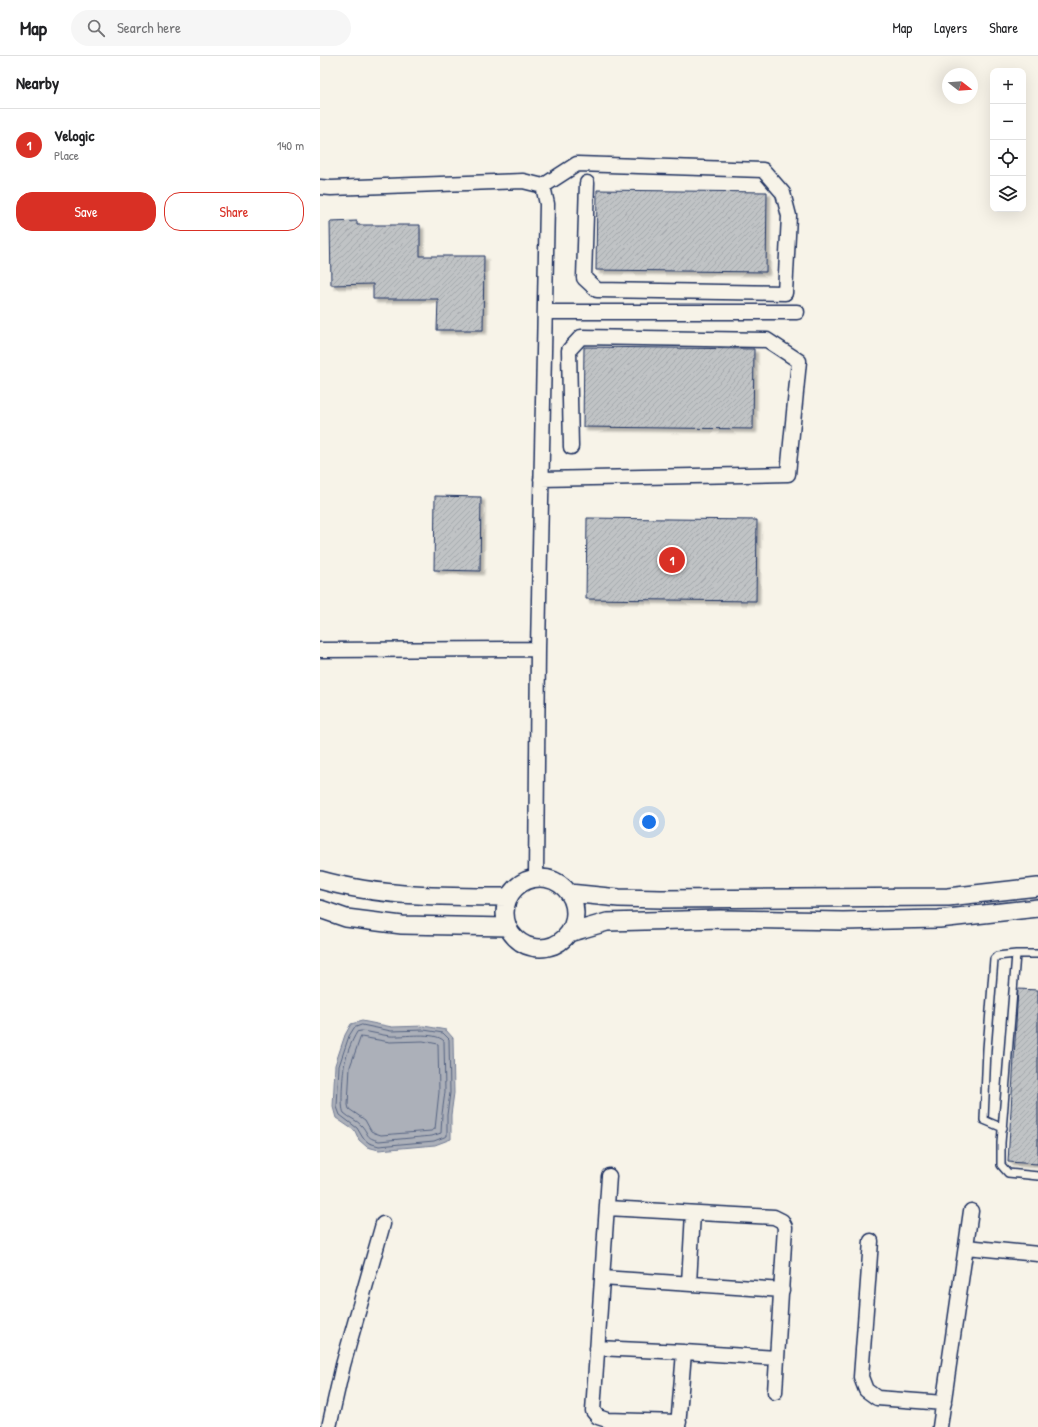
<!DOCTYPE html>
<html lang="en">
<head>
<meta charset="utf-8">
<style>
	:root { --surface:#fff; --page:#f6f6f6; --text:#202124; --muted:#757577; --line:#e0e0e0; --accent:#d93025 }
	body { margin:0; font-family:"Patrick Hand",sans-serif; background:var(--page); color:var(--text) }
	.controls { position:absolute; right:12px; top:12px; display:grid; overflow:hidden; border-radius:8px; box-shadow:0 4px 16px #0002 }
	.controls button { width:36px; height:36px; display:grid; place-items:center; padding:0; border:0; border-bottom:1px solid var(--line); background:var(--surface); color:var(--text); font:20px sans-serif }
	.compass { position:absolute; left:622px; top:12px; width:36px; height:36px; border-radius:50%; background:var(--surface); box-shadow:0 4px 16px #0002; rotate:107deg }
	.you { position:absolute; left:329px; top:766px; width:14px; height:14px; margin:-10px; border:3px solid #fff; border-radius:50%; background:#1a73e8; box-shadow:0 0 0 6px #1a73e833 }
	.badge { display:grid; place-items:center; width:26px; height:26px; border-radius:50%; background:var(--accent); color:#fff; font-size:13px; font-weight:700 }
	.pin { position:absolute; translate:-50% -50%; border:2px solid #fff; box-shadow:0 1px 4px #0006 }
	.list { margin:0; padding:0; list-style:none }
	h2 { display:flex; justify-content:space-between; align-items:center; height:52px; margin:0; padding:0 16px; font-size:17px }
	h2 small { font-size:13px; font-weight:400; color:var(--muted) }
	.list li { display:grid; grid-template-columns:26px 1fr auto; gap:12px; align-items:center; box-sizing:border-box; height:72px; padding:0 16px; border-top:1px solid var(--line) }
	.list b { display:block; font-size:15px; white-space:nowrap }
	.list p { margin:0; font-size:13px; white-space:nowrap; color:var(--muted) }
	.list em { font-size:13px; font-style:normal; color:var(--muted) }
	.actions { display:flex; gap:8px; padding:12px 16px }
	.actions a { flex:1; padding:9px 0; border:1px solid var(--accent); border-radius:16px; text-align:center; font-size:14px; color:var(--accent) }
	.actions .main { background:var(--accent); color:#fff }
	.icon { flex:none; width:22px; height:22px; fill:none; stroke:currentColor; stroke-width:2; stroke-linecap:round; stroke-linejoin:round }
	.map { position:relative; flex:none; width:718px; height:1371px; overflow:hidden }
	header { display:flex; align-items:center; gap:24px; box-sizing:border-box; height:56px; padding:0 20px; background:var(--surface); border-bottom:1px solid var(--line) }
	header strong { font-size:19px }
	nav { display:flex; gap:22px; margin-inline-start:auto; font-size:14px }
	.search { width:280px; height:36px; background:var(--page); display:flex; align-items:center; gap:10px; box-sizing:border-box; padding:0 14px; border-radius:22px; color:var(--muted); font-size:15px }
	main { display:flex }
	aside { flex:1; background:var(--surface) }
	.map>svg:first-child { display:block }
</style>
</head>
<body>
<header>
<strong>Map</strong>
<div class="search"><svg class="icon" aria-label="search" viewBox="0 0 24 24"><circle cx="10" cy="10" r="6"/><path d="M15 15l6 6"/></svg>Search here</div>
<nav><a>Map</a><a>Layers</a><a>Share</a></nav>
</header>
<main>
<aside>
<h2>Nearby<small></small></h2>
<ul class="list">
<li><span class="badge">1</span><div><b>Velogic</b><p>Place</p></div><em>140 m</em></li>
</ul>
<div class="actions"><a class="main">Save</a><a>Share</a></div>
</aside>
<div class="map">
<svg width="718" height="1371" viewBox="0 0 718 1371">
	<defs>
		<pattern id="building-hatch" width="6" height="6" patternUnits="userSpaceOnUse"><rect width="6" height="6" fill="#c0c3c5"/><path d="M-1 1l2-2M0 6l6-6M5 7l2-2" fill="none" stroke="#a4a8ac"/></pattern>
		<filter id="shadow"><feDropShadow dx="3.5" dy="3.5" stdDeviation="1" flood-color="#0004"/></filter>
	</defs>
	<rect width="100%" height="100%" fill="#f7f3e8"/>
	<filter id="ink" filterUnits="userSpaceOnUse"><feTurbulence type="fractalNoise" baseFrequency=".025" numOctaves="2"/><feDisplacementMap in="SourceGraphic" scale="8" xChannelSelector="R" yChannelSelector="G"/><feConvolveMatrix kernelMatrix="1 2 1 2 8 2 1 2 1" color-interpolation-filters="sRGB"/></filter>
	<g filter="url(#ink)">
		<path fill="#acb0b9" stroke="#727c95" d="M42 965 72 971 104 970 126 974 133 982 134 1037 131 1059V1083L115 1089 59 1094 47 1091 39 1084 35 1075 16 1062 13 1051 15 1009 25 979 31 968Z"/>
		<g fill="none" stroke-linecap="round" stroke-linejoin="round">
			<path stroke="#556382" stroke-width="1" d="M42 969 71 975 104 974 123 977 129 983 130 1037 127 1059V1080L114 1085 59 1090 49 1087 43 1082 37 1072 20 1059 17 1051 19 1010 29 980 34 972Z
				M42 975C51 976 61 979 70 980 83 981 115 975 124 985L125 1036 122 1058 121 1077 112 1080 59 1085C45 1081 50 1080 42 1070 37 1064 29 1062 24 1057 20 1051 23 1018 24 1011 26 999 31 986 37 976Z
				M41 981 70 986 103 985 118 988 119 1036 115 1073 111 1075 61 1079 55 1077 51 1075 45 1064 29 1053 28 1049 30 1011Z"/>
		</g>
		<path fill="url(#building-hatch)" stroke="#1b2f5e" filter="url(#shadow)" d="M277 134 447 136 446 216 276 214Z
			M37 165V169H100V200H164L163 274H117L118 243H53V228L11 229 10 166Z
			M264 291 434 293 433 373 263 371Z
			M115 440 161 441 160 515 114 514Z
			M267 462 437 464 436 545 266 543Z
			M698 933 718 934V1108L688 1106Z"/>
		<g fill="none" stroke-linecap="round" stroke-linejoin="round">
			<g stroke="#1b2f5e" stroke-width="10">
				<path id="service" d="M696 898 681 1087V1109L688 1117 718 1120
					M683 1072 664 1064 667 993 674 903 677 900 696 898H718"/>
			</g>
			<g stroke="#1b2f5e" stroke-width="17">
				<path id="minor" d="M0 131 11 132 203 125 223 130 257 108 443 114 463 137 469 160 465 237 277 234 264 222 267 127
					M225 256H477
					M221 423 468 418 479 305 447 284 261 281 249 294 251 391
					M0 594 218 593
					M216 820 218 593 227 148 223 130
					M289 1120 273 1355 278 1361 287 1364 359 1366
					M287 1152 454 1161 462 1165 465 1171 455 1336
					M551 1185 541 1321 546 1334 557 1342 624 1347
					M646 1191 718 1198
					M282 1222 462 1234
					M369 1227 373 1157
					M277 1292 364 1296 457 1302
					M9 1371 23 1309 63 1168
					M358 1371 364 1296
					M620 1371 651 1155"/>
			</g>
			<g stroke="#1b2f5e" stroke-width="20">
				<path id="tertiary" d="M185 857a35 35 0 1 1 70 0a35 35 0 1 1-70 0Z
					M0 824C61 841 126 841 188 841
					M249 837 299 842 341 843 628 841 718 831
					M0 853 26 862 82 869 188 871
					M249 877 287 866 400 863 523 865 619 863 718 852"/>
			</g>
			<use href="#service" stroke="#f7f3e8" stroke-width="7"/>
			<use href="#minor" stroke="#f7f3e8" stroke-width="14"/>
			<use href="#tertiary" stroke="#f7f3e8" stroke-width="17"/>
		</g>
	</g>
</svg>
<div class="controls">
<button>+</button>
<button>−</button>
<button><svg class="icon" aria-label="locate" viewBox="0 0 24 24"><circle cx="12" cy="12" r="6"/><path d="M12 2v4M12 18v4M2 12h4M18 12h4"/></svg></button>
<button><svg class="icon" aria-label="layers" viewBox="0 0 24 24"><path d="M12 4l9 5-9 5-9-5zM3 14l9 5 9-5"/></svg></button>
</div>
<svg class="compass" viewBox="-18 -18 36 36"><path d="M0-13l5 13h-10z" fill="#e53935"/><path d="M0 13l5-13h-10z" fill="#757577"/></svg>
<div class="you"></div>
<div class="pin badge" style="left:352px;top:504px">1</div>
</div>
</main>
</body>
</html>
